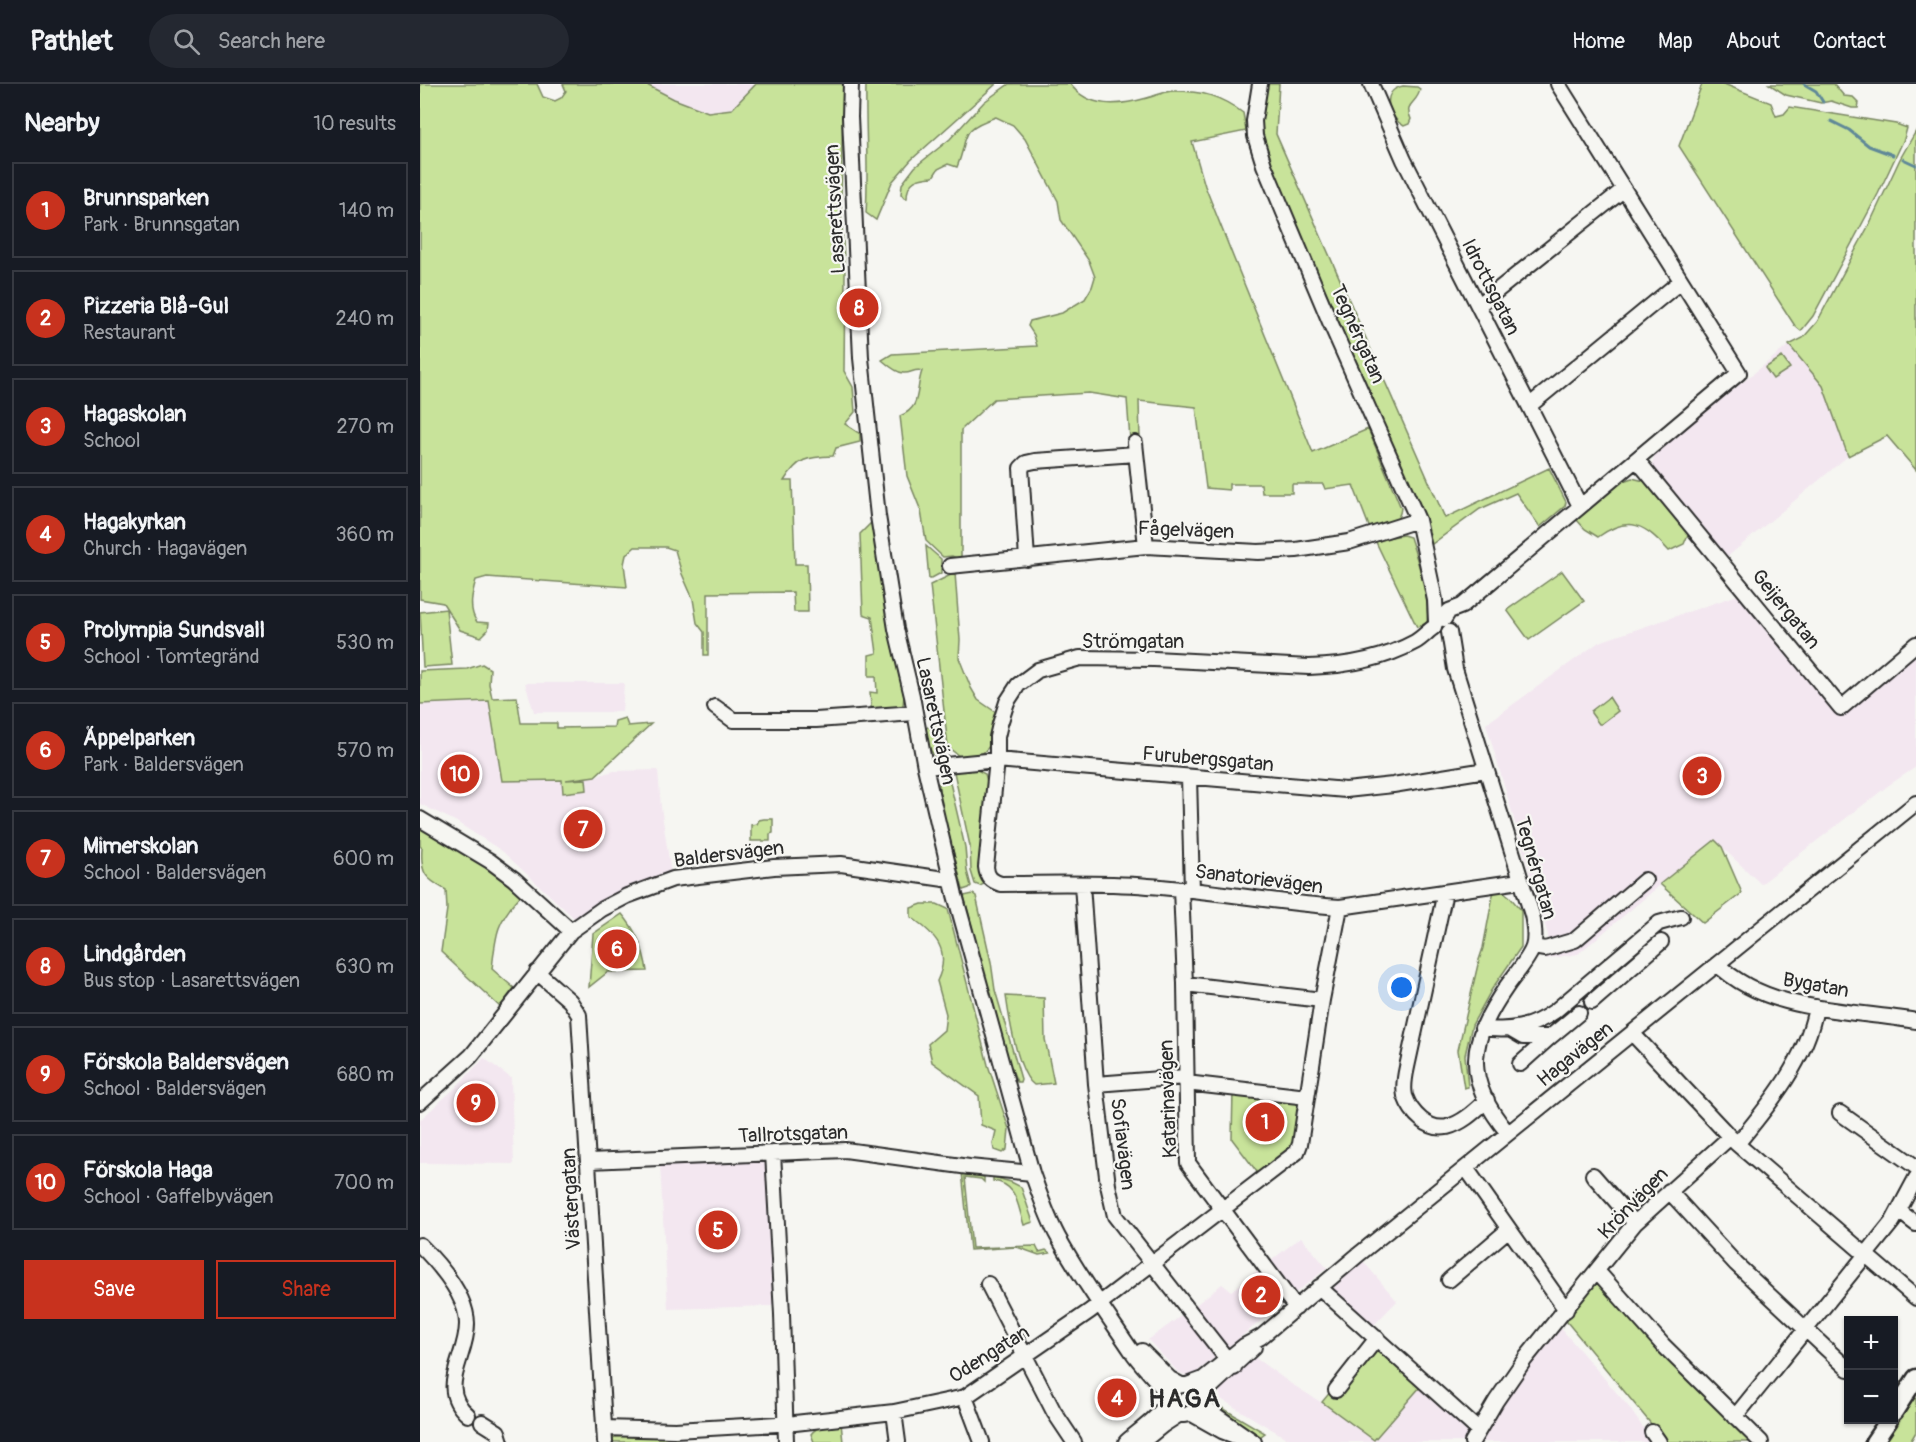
<!DOCTYPE html>
<html lang="en">
<head>
<meta charset="utf-8">
<style>
	:root { --surface:#171b24; --page:#242831; --text:#f1f3f6; --muted:#9ea1a6; --line:#363941; --accent:#c8321e }
	body { margin:0; font-family:Pangolin,sans-serif; background:var(--page); color:var(--text) }
	.controls { position:absolute; right:18px; bottom:18px; display:grid; overflow:hidden; border-radius:0px; box-shadow:0 2px 4px #0004 }
	.controls button { width:54px; height:54px; display:grid; place-items:center; padding:0; border:0; border-bottom:2px solid var(--line); background:var(--surface); color:var(--text); font:30px sans-serif }
	.you { position:absolute; left:982px; top:904px; width:21px; height:21px; margin:-15px; border:4px solid #fff; border-radius:50%; background:#1a73e8; box-shadow:0 0 0 9px #1a73e833 }
	.badge { display:grid; place-items:center; width:39px; height:39px; border-radius:50%; background:var(--accent); color:#fff; font-size:20px; font-weight:700 }
	.pin { position:absolute; translate:-50% -50%; border:3px solid #fff; box-shadow:0 2px 6px #0006 }
	.list { margin:0; padding:0; list-style:none }
	h2 { display:flex; justify-content:space-between; align-items:center; height:78px; margin:0; padding:0 24px; font-size:26px }
	h2 small { font-size:20px; font-weight:400; color:var(--muted) }
	.list li { display:grid; grid-template-columns:39px 1fr auto; gap:18px; align-items:center; box-sizing:border-box; height:96px; margin:0 12px 12px; padding:0 12px; border:2px solid var(--line); border-radius:0px }
	.list b { display:block; font-size:22px; white-space:nowrap }
	.list p { margin:0; font-size:20px; white-space:nowrap; color:var(--muted) }
	.list em { font-size:20px; font-style:normal; color:var(--muted) }
	.actions { display:flex; gap:12px; padding:18px 24px }
	.actions a { flex:1; padding:14px 0; border:2px solid var(--accent); border-radius:0px; text-align:center; font-size:21px; color:var(--accent) }
	.actions .main { background:var(--accent); color:#fff }
	.icon { flex:none; width:33px; height:33px; fill:none; stroke:currentColor; stroke-width:2; stroke-linecap:round; stroke-linejoin:round }
	.map { position:relative; flex:none; width:1496px; height:1358px; overflow:hidden }
	header { display:flex; align-items:center; gap:36px; box-sizing:border-box; height:84px; padding:0 30px; background:var(--surface); border-bottom:2px solid var(--line) }
	header strong { font-size:28px }
	nav { display:flex; gap:33px; margin-inline-start:auto; font-size:21px }
	.search { width:420px; height:54px; background:var(--page); display:flex; align-items:center; gap:15px; box-sizing:border-box; padding:0 21px; border-radius:33px; color:var(--muted); font-size:22px }
	main { display:flex }
	aside { flex:1; background:var(--surface) }
	.map>svg:first-child { display:block }
</style>
</head>
<body>
<header>
<strong>Pathlet</strong>
<div class="search"><svg class="icon" aria-label="search" viewBox="0 0 24 24"><circle cx="10" cy="10" r="6"/><path d="M15 15l6 6"/></svg>Search here</div>
<nav><a>Home</a><a>Map</a><a>About</a><a>Contact</a></nav>
</header>
<main>
<aside>
<h2>Nearby<small>10 results</small></h2>
<ul class="list">
<li><span class="badge">1</span><div><b>Brunnsparken</b><p>Park · Brunnsgatan</p></div><em>140 m</em></li>
<li><span class="badge">2</span><div><b>Pizzeria Blå-Gul</b><p>Restaurant</p></div><em>240 m</em></li>
<li><span class="badge">3</span><div><b>Hagaskolan</b><p>School</p></div><em>270 m</em></li>
<li><span class="badge">4</span><div><b>Hagakyrkan</b><p>Church · Hagavägen</p></div><em>360 m</em></li>
<li><span class="badge">5</span><div><b>Prolympia Sundsvall</b><p>School · Tomtegränd</p></div><em>530 m</em></li>
<li><span class="badge">6</span><div><b>Äppelparken</b><p>Park · Baldersvägen</p></div><em>570 m</em></li>
<li><span class="badge">7</span><div><b>Mimerskolan</b><p>School · Baldersvägen</p></div><em>600 m</em></li>
<li><span class="badge">8</span><div><b>Lindgården</b><p>Bus stop · Lasarettsvägen</p></div><em>630 m</em></li>
<li><span class="badge">9</span><div><b>Förskola Baldersvägen</b><p>School · Baldersvägen</p></div><em>680 m</em></li>
<li><span class="badge">10</span><div><b>Förskola Haga</b><p>School · Gaffelbyvägen</p></div><em>700 m</em></li>
</ul>
<div class="actions"><a class="main">Save</a><a>Share</a></div>
</aside>
<div class="map">
<svg width="1496" height="1358" viewBox="0 0 1496 1358">
	<rect width="100%" height="100%" fill="#f6f6f2"/>
	<filter id="ink" filterUnits="userSpaceOnUse"><feTurbulence type="fractalNoise" baseFrequency=".0167" numOctaves="2"/><feDisplacementMap in="SourceGraphic" scale="12" xChannelSelector="R" yChannelSelector="G"/><feConvolveMatrix kernelMatrix="1 2 1 2 8 2 1 2 1" color-interpolation-filters="sRGB"/></filter>
	<g filter="url(#ink)">
		<path fill="#f3e7f0" d="M225 0H336L312 25 288 28 254 15Z
			M1369 261 1403 302 1428 372 1306 474 1231 384 1235 369Z
			M1321 510 1420 630 1496 567V683L1469 701 1341 800 1294 756 1158 870 1125 875 1128 851 1066 640 1179 558Z
			M105 599H204L202 628H114Z
			M69 616 82 697 141 696 176 692 194 687 238 686 241 723 251 789 224 799 155 835 82 767 35 737 0 720V620Z
			M64 974 91 994 94 1080 0 1079V1036L35 1004Z
			M342 1075 348 1081 355 1222 248 1225 240 1080Z
			M881 1153 907 1184 874 1210 848 1179Z
			M943 1177 977 1217 951 1244 910 1207Z
			M841 1184 865 1217 806 1265 772 1224 802 1200 811 1207Z
			M765 1229 798 1271 777 1288 767 1292 758 1288 728 1256Z
			M1139 1242 1208 1322 1233 1358H1056L1080 1317Z
			M834 1273 870 1299 907 1322 954 1356 1001 1302 1048 1344 1049 1351 1046 1358H873L801 1315 799 1306Z"/>
		<path fill="#c8e39a" stroke="#7a8762" stroke-width="1.5" d="M0 0H117L123 13 135 17 141 14 146 7 143 0H225L254 15 288 28 312 25 336 0H423L421 126 425 190 424 287 433 303 435 328 425 340 440 350V358L416 364 413 372C387 373 378 374 364 397H372L375 480H387L388 528H374L373 508 288 509V571H284V548L277 539 273 515 262 490 255 466 246 463H215L206 471 204 480 207 503 67 493 56 496C52 509 48 526 57 538L69 539 68 546 61 553 40 546 23 519 0 515Z
			M446 0H576L491 76 472 98 456 136 446 129C449 86 445 43 446 0Z
			M589 0H650C669 25 699 22 727 14 735 12 745 7 754 7 782 7 801 12 823 29L826 47 772 58 785 102 814 175 893 369 948 345 981 424C979 442 966 440 950 445L933 401 905 405 903 400H872V409H842L841 400H809V406L786 404 776 323 719 317 720 355 710 356 707 315 669 309 574 315 541 346V476L532 472 523 473 506 457 501 427 487 392 480 332C502 323 495 307 502 287 495 284 491 290 483 289 475 288 468 281 462 276L472 270 617 262 614 251 608 242 610 237 642 229 665 215 672 203 675 193 669 177 641 136 638 117 605 55 593 41 576 33C537 46 550 52 537 83L528 80 518 85 513 93C498 94 487 96 487 114H484L481 110 482 100 495 83 530 55 564 18Z
			M847 0H859L856 50 1025 434 1129 384 1146 418 1145 422 1120 443 1096 409 1060 425 1012 460 1003 431 849 77C840 46 840 31 847 0Z
			M1282 0H1304L1351 19 1356 32 1364 30 1370 23 1476 40 1487 44 1484 55 1458 110 1393 232 1381 247 1375 242 1259 62Z
			M1349 0H1414L1424 12 1433 13 1439 19 1438 24H1432L1411 17 1401 19 1366 11Z
			M983 2 997 3 1000 5C998 20 983 18 991 35L989 40 984 42C969 34 959 7 983 2Z
			M1496 47V386L1467 352 1428 372 1403 302 1369 261 1383 254 1397 238 1450 139 1480 75Z
			M1362 273 1370 284 1353 295 1345 284Z
			M1212 394 1224 397 1269 448 1264 460 1249 467C1225 441 1210 430 1178 453L1165 445 1157 436 1203 397Z
			M450 440 455 442V459L472 561 484 612 483 621 478 626H453L451 622 450 608 457 609 456 592H449V571L457 569 452 533 443 530 440 450Z
			M983 451 990 453C998 478 1010 513 1007 539L997 543 955 456Z
			M506 462 521 475V489L510 495H509Z
			M1142 487 1164 517 1109 556 1087 526Z
			M535 489 540 556 539 574 551 604 558 616 577 629C574 642 574 665 560 670 554 672 546 672 539 672L528 663 510 501Z
			M26 525 32 581 3 583 0 528Z
			M62 580 70 585 69 600 72 614 97 613 101 639H137V644L194 643 195 637 205 634 208 642 231 640 175 692 146 696 166 695 167 706 143 709 142 696 82 697 69 617 0 620V587L47 585Z
			M1189 613 1198 627 1181 640H1179L1171 629V627Z
			M518 639 521 643 524 677C508 673 508 658 506 644Z
			M555 685 565 690C576 724 549 768 564 800L560 802 555 800 551 787 550 762 534 688Z
			M528 690 545 763 547 787 551 802 549 804 543 806 519 712V699Z
			M344 735H353V749L350 750V757H331V741L337 740 339 736Z
			M0 743C36 760 73 783 101 811 76 839 76 849 72 885L94 904 80 923 21 868 27 825 26 806C6 795 0 790 2 764L0 762Z
			M1295 756 1302 763 1322 809 1283 839 1240 800Z
			M1080 805 1089 812 1101 826V863L1072 905 1052 941 1045 971 1048 1003 1044 1004 1038 966 1059 876 1063 864 1074 806Z
			M553 810 556 812 571 878 575 906 601 995 600 998H597L585 969 544 812Z
			M502 820H517L528 825 568 981 589 1045 587 1065 582 1069 574 1066 573 1060 576 1047 561 1041 559 1012 512 978 508 960 524 946 526 930 517 897C532 866 515 850 491 833V824Z
			M202 830C216 846 224 866 227 887L188 888 169 903 173 850Z
			M586 912 624 914 625 955 634 999 614 1001C597 989 589 933 586 912Z
			M813 1007 876 1017 879 1020 874 1066 840 1092 812 1055Z
			M542 1088 564 1093V1098L561 1095 545 1093 552 1164 616 1162 619 1168 626 1166 630 1169 619 1171 597 1163 550 1166Z
			M573 1093 591 1098 601 1103 613 1138 604 1141C597 1119 597 1100 573 1097Z
			M1177 1199 1184 1201 1332 1358H1246L1147 1238V1233L1172 1201Z
			M957 1262 1001 1302 954 1356 902 1318 912 1306Z
			M1496 1308V1348L1490 1358H1463Z
			M801 1323 804 1325 845 1349 841 1352 834 1351 795 1324Z
			M421 1339 423 1358H394L391 1350C399 1340 409 1340 421 1339Z
			M194 1350 257 1351V1358H191V1354Z"/>
		<g fill="none" stroke-linecap="round" stroke-linejoin="round">
			<path stroke="#5e8898" stroke-width="3" d="M1384 0 1396 7 1403 18
				M1411 37 1429 46 1449 62 1473 71
				M1483 75 1496 81"/>
			<g stroke="#2b2b2b" stroke-width="18">
				<path id="minor" d="M431 0 430 33 441 274 458 432 476 545 492 612 505 683 535 811 612 1089C620 1111 627 1133 638 1153 660 1193 686 1229 711 1266 722 1283 738 1296 749 1313
					M840 0 834 37 835 52 844 81 910 238 998 436 1015 516 1016 538
					M951 0 984 76 1160 422
					M1059 221 1203 106
					M1109 322 1261 197
					M715 359 726 462
					M1217 376 1421 624 1496 560
					M607 475 601 384 606 379 615 377 716 370
					M530 482 726 462 838 468 876 466 929 458 998 436
					M1024 535 1029 527 1042 522 1319 289 1138 0
					M1014 543C1008 547 1002 554 995 558 964 575 925 582 889 583L734 575 660 574 618 586 598 601 587 618 580 640 577 653V676L566 783C567 793 571 797 581 800 630 800 679 798 728 802 792 806 855 819 920 823L1100 797
					M1029 548 1035 585 1112 831C1114 841 1116 854 1113 863 1109 875 1094 892 1087 902 1049 957 1042 994 1088 1049
					M295 623 313 636H396L495 629
					M505 683 577 676 926 706 973 701 1066 686
					M769 693 772 806
					M0 735 70 777 94 795 151 847
					M662 800 676 1000 688 1101 695 1132 814 1284
					M761 805 765 900 768 1079 876 1224
					M1025 808 987 983C985 992 983 1003 985 1012 991 1029 1008 1047 1027 1043 1043 1039 1055 1027 1067 1016
					M1113 863 1125 865 1155 856 1225 796
					M1297 880C1349 930 1430 925 1496 937
					M117 888 150 917 159 931 185 1358
					M765 900 902 916
					M1172 918 1241 858
					M1062 944C1090 948 1111 944 1135 927L1239 839 1261 833
					M1091 946 1103 953H1130L1159 929
					M1212 949 1310 1053
					M1100 980 1130 953
					M766 999 887 1013
					M676 1000 765 993
					M0 1018 51 972 151 847 182 825 207 812 253 795 354 783 421 780 531 796
					M1420 1029 1496 1083
					M1317 1060 1496 1214
					M353 1069 362 1230 366 1358
					M169 1077 425 1066 549 1083 612 1089
					M1046 1084 1146 1226
					M1173 1091 1215 1139
					M1249 1107 1316 1180 1428 1285
					M1479 1127 1496 1140
					M0 1161C19 1180 47 1211 47 1240 47 1274 16 1304 48 1331
					M1177 1187 1243 1261 1341 1358
					M1029 1196 1089 1145
					M568 1200 634 1328 654 1358
					M899 1203 1058 1346
					M722 1267 750 1295 761 1301
					M767 1301 783 1295 824 1262 841 1253 938 1171 1496 719
					M749 1316a15 15 0 1 1 30 0a15 15 0 1 1-30 0Z
					M916 1306 957 1254
					M545 1313 562 1358
					M778 1315 834 1263
					M778 1319 834 1358
					M474 1328 478 1358
					M770 1329 802 1347 823 1355
					M1315 1333 1473 1137 1496 1094
					M62 1338 78 1348 81 1358
					M184 1344 255 1346 375 1339 474 1328 545 1313 670 1227 877 1068 880 1060 902 916 920 823
					M1232 1348 1239 1358
					M706 1358C721 1345 740 1333 749 1315
					M722 1358 743 1341 760 1330
					M1052 1358 1076 1317 1105 1275 1215 1139 1310 1053 1317 1060C1350 1020 1387 975 1396 923"/>
			</g>
			<g stroke="#2b2b2b" stroke-width="21">
				<path id="major" d="M1474 1328 1496 1294
					M1454 1358 1469 1336"/>
			</g>
			<use href="#minor" stroke="#f6f6f2" stroke-width="14"/>
			<use href="#major" stroke="#f6f6f2" stroke-width="16"/>
		</g>
	</g>
	<g text-anchor="middle" dominant-baseline="central" stroke-width="4.5" stroke-linejoin="round" paint-order="stroke">
		<g font-size="20" fill="#2b2b2b" stroke="#f6f6f2">
			<text transform="translate(415 125) rotate(-93)">Lasarettsvägen</text>
			<text transform="translate(1071 203) rotate(63)">Idrottsgatan</text>
			<text transform="translate(938 250) rotate(66)">Tegnérgatan</text>
			<text transform="translate(766 446) rotate(2)">Fågelvägen</text>
			<text transform="translate(1366 525) rotate(51)">Geijergatan</text>
			<text x="713" y="557">Strömgatan</text>
			<text transform="translate(516 637) rotate(78)">Lasarettsvägen</text>
			<text transform="translate(788 675) rotate(5)">Furubergsgatan</text>
			<text transform="translate(309 770) rotate(-7)">Baldersvägen</text>
			<text transform="translate(1116 784) rotate(74)">Tegnérgatan</text>
			<text transform="translate(839 795) rotate(7)">Sanatorievägen</text>
			<text transform="translate(1396 901) rotate(10)">Bygatan</text>
			<text transform="translate(1155 970) rotate(-39)">Hagavägen</text>
			<text transform="translate(748 1015) rotate(-92)">Katarinavägen</text>
			<text transform="translate(373 1050) rotate(-2)">Tallrotsgatan</text>
			<text transform="translate(703 1060) rotate(83)">Sofiavägen</text>
			<text transform="translate(151 1115) rotate(-93)">Västergatan</text>
			<text transform="translate(1213 1119) rotate(-46)">Krönvägen</text>
			<text transform="translate(569 1270) rotate(-32)">Odengatan</text>
		</g>
		<g font-size="26" font-weight="bold" letter-spacing="1.5" fill="#2b2b2b" stroke="#f6f6f2">
			<text x="765" y="1315">HAGA</text>
		</g>
	</g>
</svg>
<div class="controls">
<button>+</button>
<button>−</button>
</div>
<div class="you"></div>
<div class="pin badge" style="left:845px;top:1038px">1</div>
<div class="pin badge" style="left:841px;top:1211px">2</div>
<div class="pin badge" style="left:1282px;top:692px">3</div>
<div class="pin badge" style="left:697px;top:1314px">4</div>
<div class="pin badge" style="left:298px;top:1146px">5</div>
<div class="pin badge" style="left:197px;top:865px">6</div>
<div class="pin badge" style="left:163px;top:745px">7</div>
<div class="pin badge" style="left:439px;top:224px">8</div>
<div class="pin badge" style="left:56px;top:1019px">9</div>
<div class="pin badge" style="left:40px;top:690px">10</div>
</div>
</main>
</body>
</html>
